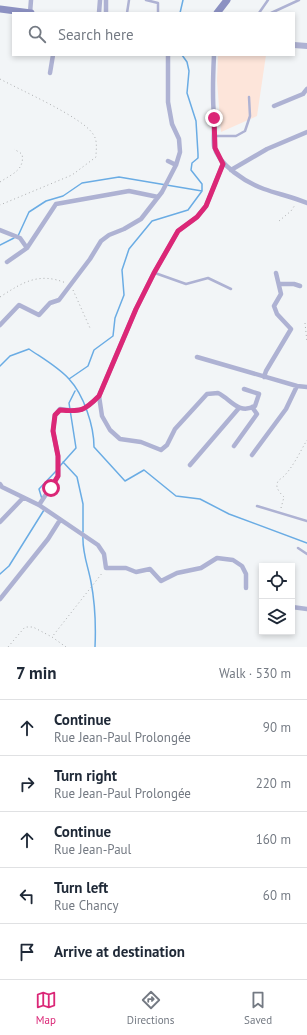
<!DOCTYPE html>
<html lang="en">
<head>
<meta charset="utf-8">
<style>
	:root { --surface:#fff; --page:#f2f2f3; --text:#1f2937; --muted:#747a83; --line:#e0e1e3; --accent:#db2777 }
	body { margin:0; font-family:"PT Sans",sans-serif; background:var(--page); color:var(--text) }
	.controls { position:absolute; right:12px; bottom:12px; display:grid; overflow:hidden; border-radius:0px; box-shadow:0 2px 6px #0003 }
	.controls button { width:36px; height:36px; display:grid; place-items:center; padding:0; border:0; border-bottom:1px solid var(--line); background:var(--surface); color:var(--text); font:20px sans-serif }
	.stop { position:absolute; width:12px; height:12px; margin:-9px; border:3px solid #db2777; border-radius:50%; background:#fff }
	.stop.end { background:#db2777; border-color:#fff; box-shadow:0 1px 4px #0008 }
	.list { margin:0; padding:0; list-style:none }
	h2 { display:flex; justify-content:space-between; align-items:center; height:52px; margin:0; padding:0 16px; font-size:17px }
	h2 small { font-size:13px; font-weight:400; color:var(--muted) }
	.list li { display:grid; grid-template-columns:26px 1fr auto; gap:12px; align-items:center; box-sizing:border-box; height:56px; padding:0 16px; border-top:1px solid var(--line) }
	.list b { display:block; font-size:15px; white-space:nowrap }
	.list p { margin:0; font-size:13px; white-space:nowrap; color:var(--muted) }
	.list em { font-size:13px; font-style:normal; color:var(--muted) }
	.icon { flex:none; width:22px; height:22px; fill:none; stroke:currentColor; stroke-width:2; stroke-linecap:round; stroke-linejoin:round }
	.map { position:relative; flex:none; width:307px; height:647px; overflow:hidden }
	.search { position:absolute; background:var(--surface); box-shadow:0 2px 6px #0003; left:12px; right:12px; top:12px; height:44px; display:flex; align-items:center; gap:10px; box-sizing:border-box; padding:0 14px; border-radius:0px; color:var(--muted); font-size:15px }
	.sheet { height:332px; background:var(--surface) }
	nav { display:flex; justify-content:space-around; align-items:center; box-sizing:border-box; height:56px; border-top:1px solid var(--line); background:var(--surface); font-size:11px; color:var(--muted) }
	nav a { display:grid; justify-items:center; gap:2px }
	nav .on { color:var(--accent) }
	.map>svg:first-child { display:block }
</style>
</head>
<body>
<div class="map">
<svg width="307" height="647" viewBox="0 0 307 647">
	<rect width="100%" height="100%" fill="#f2f5f7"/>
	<path fill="#fde5da" d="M218 55H266L257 116 221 132 217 81Z"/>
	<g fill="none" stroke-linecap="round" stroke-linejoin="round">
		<path stroke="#6aace4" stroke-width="1.5" d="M180 13 183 0
			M18 236 29 212 46 201 63 196 82 183 119 177 202 191
			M0 245 14 238
			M0 366 10 356 29 349C42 358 58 367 69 379 84 395 94 426 94 447L125 481 144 470 176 496 200 499 229 514 307 543
			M69 379 88 366 94 350 113 336 115 318 124 295 122 270 129 249 152 221 188 210 202 191V184L191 170 192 163 198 158V154L196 121 187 93 189 71 187 62 182 55
			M63 462 77 477 83 504V532
			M59 467 76 448 69 403 75 391
			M42 499 39 489 57 470
			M83 536C82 552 88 566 91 582 95 603 96 625 95 647
			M0 574 9 566 44 510"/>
		<path stroke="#acaeb0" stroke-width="1" stroke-dasharray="1 3" stroke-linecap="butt" d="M0 79C20 90 82 117 93 134 98 141 96 149 96 157L72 175 0 205
			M0 182C12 174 25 170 22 154L14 149
			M279 221 291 211 295 205
			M73 290 90 328
			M0 297C23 282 39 272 66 283
			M305 323 307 342
			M281 508 284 497C281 494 276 489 277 484 278 479 282 479 285 475 294 465 300 452 307 440
			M8 647 25 627H33L52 637
			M66 647 52 637 103 572"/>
		<path stroke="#aeb2d3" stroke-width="2.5" d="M146 0 158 3V13
			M127 13 129 0
			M259 13 268 0
			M271 13 299 0
			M214 136H236L245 131 250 116 249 97
			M155 273 186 284 208 278 231 289
			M257 506 307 521
			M298 548 307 554"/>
		<path stroke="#aeb2d3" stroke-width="4.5" d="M106 0V13
			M30 13 31 0
			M99 13 100 0
			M214 55C213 76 212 95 214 116 215 126 213 136 214 146 218 165 247 183 264 189 278 194 293 197 307 203
			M50 73 53 55
			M274 106 303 94 307 89
			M168 161 176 165
			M231 170 267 149 307 132
			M0 230 20 238 27 248
			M7 262 27 248 56 204 129 191 158 197
			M279 284H294L300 286
			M0 325 19 305 39 315 50 303 59 300 90 259 101 241 109 235 124 229 141 219 162 192 176 165 180 152 179 139 172 124 168 102V55
			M197 357 297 386 307 387
			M264 377 266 371 291 329 277 314 274 306 281 294 276 273
			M99 396 102 416 110 430 120 439 141 442 161 450 167 445 175 429 207 394 218 393C231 399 238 415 255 406L259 394 244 389
			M234 446 257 414 252 407
			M252 455 286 409 297 386
			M190 465 239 408
			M0 484 2 487 39 505 98 545 104 554 106 568H126L136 572 150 569 161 581 177 573 201 568 217 558 233 560 242 566 246 574V588
			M39 505 58 476V456L53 431 55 415 60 409C81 412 85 411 99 396L136 309 154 273 178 231 197 217 206 206 223 164
			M0 522 23 498
			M0 599 48 539 60 520
			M292 607 307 609"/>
		<path stroke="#aeb2d3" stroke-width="6" d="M294 45 307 46"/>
		<path stroke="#8c91c2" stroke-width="7" d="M0 9 31 13
			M217 13 227 0"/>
	</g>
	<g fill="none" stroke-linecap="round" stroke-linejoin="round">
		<path stroke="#db2777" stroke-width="5" d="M51 488 58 476V456L53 431 55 415 60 410C81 412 84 411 99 396L136 309 154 273 178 231 197 217 206 206 223 164 215 148 214 118"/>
	</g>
</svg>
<div class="controls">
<button><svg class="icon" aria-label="locate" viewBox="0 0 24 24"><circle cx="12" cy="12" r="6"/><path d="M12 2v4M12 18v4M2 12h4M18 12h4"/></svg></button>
<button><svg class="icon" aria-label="layers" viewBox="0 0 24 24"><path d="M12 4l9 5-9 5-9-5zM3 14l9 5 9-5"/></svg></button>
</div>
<div class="stop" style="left:51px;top:488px"></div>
<div class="stop end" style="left:214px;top:118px"></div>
<div class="search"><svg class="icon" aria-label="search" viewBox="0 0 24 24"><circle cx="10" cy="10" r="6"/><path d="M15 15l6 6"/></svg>Search here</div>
</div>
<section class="sheet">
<h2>7 min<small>Walk · 530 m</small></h2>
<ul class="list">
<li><svg class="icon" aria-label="ahead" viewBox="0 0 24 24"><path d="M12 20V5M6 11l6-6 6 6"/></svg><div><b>Continue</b><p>Rue Jean-Paul Prolongée</p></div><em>90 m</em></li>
<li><svg class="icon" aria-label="right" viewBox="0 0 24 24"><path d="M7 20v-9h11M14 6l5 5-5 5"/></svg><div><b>Turn right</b><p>Rue Jean-Paul Prolongée</p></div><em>220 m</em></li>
<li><svg class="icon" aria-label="ahead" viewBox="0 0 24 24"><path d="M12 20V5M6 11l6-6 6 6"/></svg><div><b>Continue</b><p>Rue Jean-Paul</p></div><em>160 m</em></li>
<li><svg class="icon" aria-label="left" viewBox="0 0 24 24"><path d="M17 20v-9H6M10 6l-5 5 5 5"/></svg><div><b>Turn left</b><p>Rue Chancy</p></div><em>60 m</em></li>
<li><svg class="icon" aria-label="arrive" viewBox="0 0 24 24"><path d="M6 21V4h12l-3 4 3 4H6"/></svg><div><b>Arrive at destination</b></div></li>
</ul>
</section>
<nav>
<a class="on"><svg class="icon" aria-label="map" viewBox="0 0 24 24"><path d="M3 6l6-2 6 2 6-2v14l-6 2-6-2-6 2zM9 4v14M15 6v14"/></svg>Map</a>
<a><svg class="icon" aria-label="directions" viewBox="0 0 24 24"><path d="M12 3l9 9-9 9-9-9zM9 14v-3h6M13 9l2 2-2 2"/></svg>Directions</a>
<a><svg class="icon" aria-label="saved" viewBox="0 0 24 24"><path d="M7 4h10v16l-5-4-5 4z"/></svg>Saved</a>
</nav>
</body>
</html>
